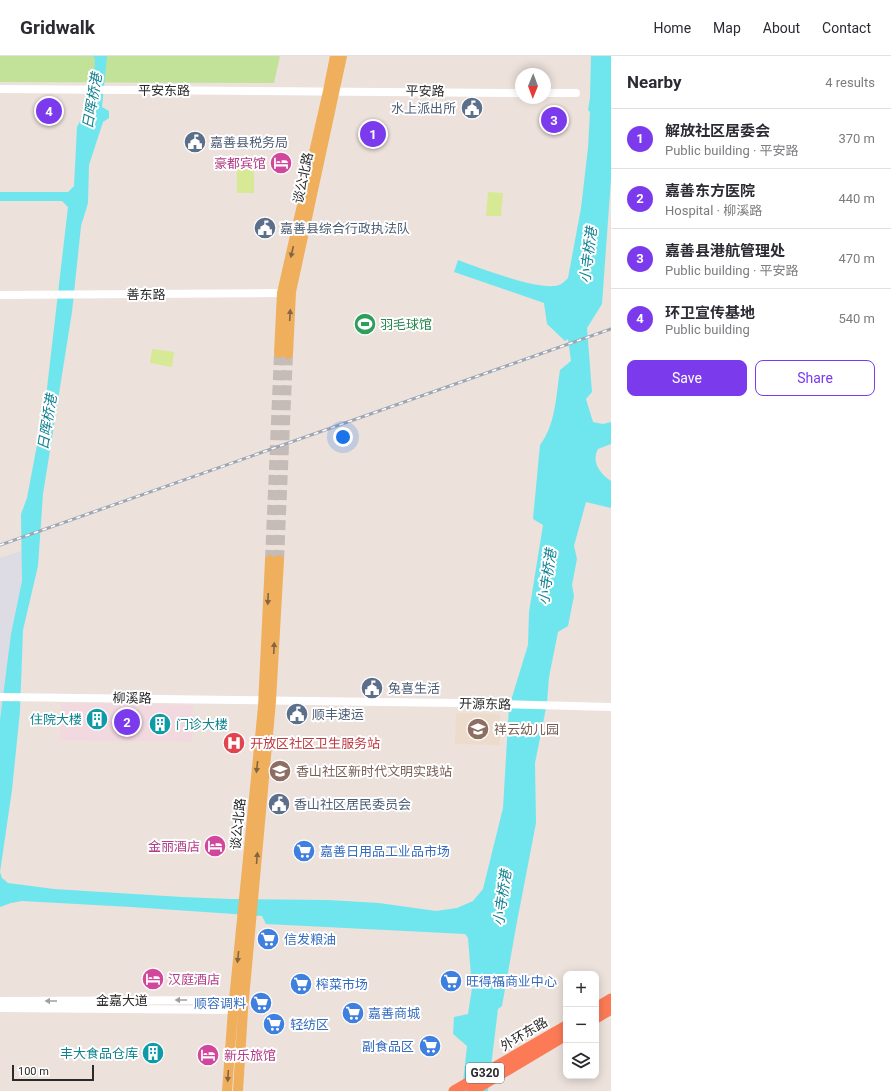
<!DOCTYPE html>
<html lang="en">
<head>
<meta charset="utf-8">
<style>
	:root { --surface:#fff; --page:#f2f2f3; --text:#2b2b33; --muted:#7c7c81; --line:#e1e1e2; --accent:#7c3aed }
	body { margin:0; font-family:Roboto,"Noto Sans SC",sans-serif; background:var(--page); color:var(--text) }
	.controls { position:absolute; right:12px; bottom:12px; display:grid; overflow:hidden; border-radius:8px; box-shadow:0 2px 10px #0003 }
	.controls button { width:36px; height:36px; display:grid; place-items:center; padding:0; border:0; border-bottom:1px solid var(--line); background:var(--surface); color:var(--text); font:20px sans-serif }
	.compass { position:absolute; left:515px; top:12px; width:36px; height:36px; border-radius:50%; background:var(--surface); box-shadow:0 2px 10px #0003; rotate:181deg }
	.scale { position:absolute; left:12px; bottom:10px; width:82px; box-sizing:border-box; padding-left:4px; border:2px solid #2a2a2a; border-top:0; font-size:11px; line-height:14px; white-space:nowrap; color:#2a2a2a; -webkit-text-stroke:3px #fff; paint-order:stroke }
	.you { position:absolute; left:343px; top:381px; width:14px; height:14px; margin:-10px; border:3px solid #fff; border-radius:50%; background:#1a73e8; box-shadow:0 0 0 6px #1a73e833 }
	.badge { display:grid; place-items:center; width:26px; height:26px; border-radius:50%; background:var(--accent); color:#fff; font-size:13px; font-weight:700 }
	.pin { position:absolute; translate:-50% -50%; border:2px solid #fff; box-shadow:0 1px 4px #0006 }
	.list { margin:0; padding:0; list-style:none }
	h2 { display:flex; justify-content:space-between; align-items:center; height:52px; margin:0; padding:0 16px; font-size:17px }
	h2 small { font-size:13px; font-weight:400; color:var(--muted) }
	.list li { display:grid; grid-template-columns:26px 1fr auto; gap:12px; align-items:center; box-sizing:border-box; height:60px; padding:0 16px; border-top:1px solid var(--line) }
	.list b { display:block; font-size:15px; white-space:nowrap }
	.list p { margin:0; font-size:13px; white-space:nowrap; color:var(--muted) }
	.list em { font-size:13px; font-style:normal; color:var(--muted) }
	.actions { display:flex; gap:8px; padding:12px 16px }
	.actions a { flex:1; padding:9px 0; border:1px solid var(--accent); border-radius:8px; text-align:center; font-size:14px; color:var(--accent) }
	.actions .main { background:var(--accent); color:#fff }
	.icon { flex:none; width:22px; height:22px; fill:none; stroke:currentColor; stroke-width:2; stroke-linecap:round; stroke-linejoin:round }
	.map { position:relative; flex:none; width:611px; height:1035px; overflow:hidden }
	header { display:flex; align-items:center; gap:24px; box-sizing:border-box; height:56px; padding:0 20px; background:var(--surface); border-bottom:1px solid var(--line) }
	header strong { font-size:19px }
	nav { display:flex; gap:22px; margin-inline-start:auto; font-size:14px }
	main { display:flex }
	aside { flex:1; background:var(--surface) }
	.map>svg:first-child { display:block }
</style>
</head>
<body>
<header>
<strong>Gridwalk</strong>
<nav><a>Home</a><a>Map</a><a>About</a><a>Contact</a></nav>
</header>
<main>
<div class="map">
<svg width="611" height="1035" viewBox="0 0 611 1035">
	<rect width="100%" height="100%" fill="#ece1db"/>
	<path fill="#dddce4" d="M24 494V521L0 694V502Z"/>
	<path fill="#eddbcb" d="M456 657 500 658V689L455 688Z"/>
	<path fill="#f2d9df" d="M61 647 193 649 192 686 60 684Z"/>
	<path fill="#c1e298" d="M0 0H280L274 27 0 26Z"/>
	<path fill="#d7e994" d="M237 111H254V137H237Z
		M488 136 503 137 501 160H486Z
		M152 293 174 296 172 311 150 307Z"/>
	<path fill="#6fe6ed" d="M93 0H107L102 51 109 55V62L103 66 89 109 88 147 81 170 72 256 43 438 38 510 23 574 20 655 12 734 0 816 2 822 8 827 54 833 182 841 231 843 328 844 379 847 436 855 457 852 473 845 483 833 503 752 509 651 528 589 529 556 543 469 533 463 540 389C556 368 556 339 560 314L571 305 568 283 565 285 547 268 544 247 454 216 458 204C477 211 546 238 561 228 563 227 566 224 568 222L581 152 588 92 590 56 588 54 590 42 591 0H611V123L602 248 587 272 592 336 586 343 593 366 603 368 611 366V388L598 393C591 406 600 418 611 425V452L586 446 574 490 577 503 572 529 574 540 568 570 558 576 549 621 547 647 535 707 536 767 516 871 502 950 498 953 488 1035H462L467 990 453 978 454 961 468 958 472 932 468 882 465 878 266 868 262 860 131 851 22 845 11 847 0 851V664L11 578 22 525 21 458 27 442 46 341 68 151 62 145H0V136H68L74 130 77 71 93 41 95 3Z"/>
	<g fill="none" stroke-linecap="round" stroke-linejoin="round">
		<path stroke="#c5bcb8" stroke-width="10" stroke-dasharray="10 5" stroke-linecap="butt" d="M270 504 279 297
			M279 504 288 298"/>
		<path stroke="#fff" stroke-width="8" d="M0 33 521 37
			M545 37H576
			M0 239 286 237
			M0 641 458 647 611 651
			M0 945 239 944
			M0 952 239 954"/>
		<path stroke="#efaf5d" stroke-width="10" d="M279 297 282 237 328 35 335 0
			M288 298 291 236 342 0
			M227 1035 233 954 263 651 270 504
			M238 1035 243 954 271 645 279 504"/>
		<path stroke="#fc7b56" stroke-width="11" d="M596 952 611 943
			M596 962 611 953
			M454 1035 566 970
			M472 1035 566 979"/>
		<g stroke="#9ea6b4" stroke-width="3">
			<path id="rail" d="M0 489 611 273"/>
		</g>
		<use href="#rail" stroke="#fff" stroke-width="1.5" stroke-dasharray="4.5" stroke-linecap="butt"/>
	</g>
	<defs><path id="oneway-solid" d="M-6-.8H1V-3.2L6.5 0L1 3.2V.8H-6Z"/></defs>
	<g fill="#836641">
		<use href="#oneway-solid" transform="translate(292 196) rotate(103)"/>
		<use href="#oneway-solid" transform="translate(290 259) rotate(-87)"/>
		<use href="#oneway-solid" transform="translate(268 543) rotate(93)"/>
		<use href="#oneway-solid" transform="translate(274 592) rotate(-87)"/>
		<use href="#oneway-solid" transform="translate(257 711) rotate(96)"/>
		<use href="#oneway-solid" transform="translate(257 802) rotate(-85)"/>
		<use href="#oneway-solid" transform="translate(238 901) rotate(96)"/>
		<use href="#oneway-solid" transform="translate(228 1020) rotate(94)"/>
	</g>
	<g fill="#9f9f9f">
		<use href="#oneway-solid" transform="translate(181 944) rotate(180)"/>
		<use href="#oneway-solid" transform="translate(51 945) rotate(180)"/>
	</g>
	<defs>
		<g id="civic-disc" transform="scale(1.15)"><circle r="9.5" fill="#5c6f8a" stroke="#fff"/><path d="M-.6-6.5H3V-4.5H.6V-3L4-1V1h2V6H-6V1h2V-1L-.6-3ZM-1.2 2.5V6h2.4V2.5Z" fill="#fff"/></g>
		<g id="hotel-disc" transform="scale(1.15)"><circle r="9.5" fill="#d1479c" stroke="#fff"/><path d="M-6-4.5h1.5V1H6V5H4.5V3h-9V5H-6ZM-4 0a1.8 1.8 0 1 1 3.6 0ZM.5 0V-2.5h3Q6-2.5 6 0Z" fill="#fff"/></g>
		<g id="stadium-disc" transform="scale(1.15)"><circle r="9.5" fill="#2e9e5b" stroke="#fff"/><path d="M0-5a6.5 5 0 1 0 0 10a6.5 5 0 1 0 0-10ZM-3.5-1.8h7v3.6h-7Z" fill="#fff"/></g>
		<g id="building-disc" transform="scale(1.15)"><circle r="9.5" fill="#0f9aa8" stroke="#fff"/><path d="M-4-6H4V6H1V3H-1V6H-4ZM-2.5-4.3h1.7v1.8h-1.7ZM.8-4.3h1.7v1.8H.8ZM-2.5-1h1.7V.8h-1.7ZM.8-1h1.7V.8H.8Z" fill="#fff"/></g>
		<g id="school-disc" transform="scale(1.15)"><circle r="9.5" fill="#8d6e63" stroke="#fff"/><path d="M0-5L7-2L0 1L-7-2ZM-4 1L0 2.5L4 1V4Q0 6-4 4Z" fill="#fff"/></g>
		<g id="hospital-disc" transform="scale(1.15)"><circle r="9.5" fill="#e0444e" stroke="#fff"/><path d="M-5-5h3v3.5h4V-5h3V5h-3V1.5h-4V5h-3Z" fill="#fff"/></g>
		<g id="supermarket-disc" transform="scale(1.15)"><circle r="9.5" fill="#3f7fe0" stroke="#fff"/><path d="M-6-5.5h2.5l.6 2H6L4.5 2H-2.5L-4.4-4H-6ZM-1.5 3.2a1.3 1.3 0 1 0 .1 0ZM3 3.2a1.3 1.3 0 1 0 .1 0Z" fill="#fff"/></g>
	</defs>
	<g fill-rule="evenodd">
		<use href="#civic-disc" x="472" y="52"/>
		<use href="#civic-disc" x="195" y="86"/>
		<use href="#hotel-disc" x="281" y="107"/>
		<use href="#civic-disc" x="265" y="172"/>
		<use href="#stadium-disc" x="365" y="268"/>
		<use href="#civic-disc" x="372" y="632"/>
		<use href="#civic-disc" x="297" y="658"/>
		<use href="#building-disc" x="97" y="663"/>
		<use href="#building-disc" x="160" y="668"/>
		<use href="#school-disc" x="478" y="673"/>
		<use href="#hospital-disc" x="234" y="687"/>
		<use href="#school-disc" x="280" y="715"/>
		<use href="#civic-disc" x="279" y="748"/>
		<use href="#hotel-disc" x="215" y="790"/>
		<use href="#supermarket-disc" x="304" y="795"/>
		<use href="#supermarket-disc" x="268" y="883"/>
		<use href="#hotel-disc" x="153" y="923"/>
		<use href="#supermarket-disc" x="451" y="925"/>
		<use href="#supermarket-disc" x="301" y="928"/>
		<use href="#supermarket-disc" x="261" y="947"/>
		<use href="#supermarket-disc" x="353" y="957"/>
		<use href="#supermarket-disc" x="274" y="968"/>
		<use href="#supermarket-disc" x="430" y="990"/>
		<use href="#building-disc" x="153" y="997"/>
		<use href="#hotel-disc" x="208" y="999"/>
	</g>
	<g text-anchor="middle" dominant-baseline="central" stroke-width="4" stroke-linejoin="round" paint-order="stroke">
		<rect fill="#fff" stroke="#6a6a6a" stroke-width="1" x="466" y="1007" width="38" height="20" rx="3"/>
		<g font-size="12" font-weight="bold" fill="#2a2a2a">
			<text x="485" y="1017">G320</text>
		</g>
		<g font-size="13" fill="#2a2a2a" stroke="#fff">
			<text x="164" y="34">平安东路</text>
			<text transform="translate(425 35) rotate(1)">平安路</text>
			<text transform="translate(303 122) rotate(-78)">谈公北路</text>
			<text x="146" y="238">善东路</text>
			<text transform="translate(132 642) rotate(1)">柳溪路</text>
			<text transform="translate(485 648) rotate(1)">开源东路</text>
			<text transform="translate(238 768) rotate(-84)">谈公北路</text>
			<text x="122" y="944">金嘉大道</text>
			<text transform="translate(524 978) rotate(-31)">外环东路</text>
		</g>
		<g font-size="13" fill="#4e5e75" stroke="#fff" text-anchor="start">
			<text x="456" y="52" text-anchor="end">水上派出所</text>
			<text x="210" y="86">嘉善县税务局</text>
			<text x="280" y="172">嘉善县综合行政执法队</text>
			<text x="388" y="632">兔喜生活</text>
			<text x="312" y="658">顺丰速运</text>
			<text x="294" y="748">香山社区居民委员会</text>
		</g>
		<g font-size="13" fill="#b23c85" stroke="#fff" text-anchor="end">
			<text x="266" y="107">豪都宾馆</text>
			<text x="200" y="790">金丽酒店</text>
			<text x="168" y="923" text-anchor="start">汉庭酒店</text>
			<text x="224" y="999" text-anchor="start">新乐旅馆</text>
		</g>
		<g font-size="13" fill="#27864d" stroke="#fff" text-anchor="start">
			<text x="380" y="268">羽毛球馆</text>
		</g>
		<g font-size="13" fill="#0d838f" stroke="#fff" text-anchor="end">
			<text x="82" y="663">住院大楼</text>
			<text x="176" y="668" text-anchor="start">门诊大楼</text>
			<text x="138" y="997">丰大食品仓库</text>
		</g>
		<g font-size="13" fill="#785e54" stroke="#fff" text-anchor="start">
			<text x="494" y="673">祥云幼儿园</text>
			<text x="296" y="715">香山社区新时代文明实践站</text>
		</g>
		<g font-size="13" fill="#be3a42" stroke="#fff" text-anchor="start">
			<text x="250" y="687">开放区社区卫生服务站</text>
		</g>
		<g font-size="13" fill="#366cbe" stroke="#fff" text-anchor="start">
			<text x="320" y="795">嘉善日用品工业品市场</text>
			<text x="284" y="883">信发粮油</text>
			<text x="466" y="925">旺得福商业中心</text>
			<text x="316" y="928">榨菜市场</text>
			<text x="246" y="947" text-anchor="end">顺容调料</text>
			<text x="368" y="957">嘉善商城</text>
			<text x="290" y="968">轻纺区</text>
			<text x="414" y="990" text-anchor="end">副食品区</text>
		</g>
		<g font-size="14" font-style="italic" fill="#0f8091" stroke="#fff">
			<text transform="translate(92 45) rotate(-80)">日晖桥港</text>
			<text transform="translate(588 199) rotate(-83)">小寺桥港</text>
			<text transform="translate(47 366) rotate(-81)">日晖桥港</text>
			<text transform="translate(547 521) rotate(-82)">小寺桥港</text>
			<text transform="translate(502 842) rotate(-82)">小寺桥港</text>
		</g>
	</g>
</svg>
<div class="controls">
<button>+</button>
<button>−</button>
<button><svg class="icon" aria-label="layers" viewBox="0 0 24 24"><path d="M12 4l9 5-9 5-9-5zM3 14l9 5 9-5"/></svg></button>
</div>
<svg class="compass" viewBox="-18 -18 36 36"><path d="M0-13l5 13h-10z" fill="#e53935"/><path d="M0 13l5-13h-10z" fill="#7c7c81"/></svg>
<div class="scale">100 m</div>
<div class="you"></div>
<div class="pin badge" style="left:373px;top:78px">1</div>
<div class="pin badge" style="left:127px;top:666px">2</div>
<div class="pin badge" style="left:554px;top:64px">3</div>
<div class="pin badge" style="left:49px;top:55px">4</div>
</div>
<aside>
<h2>Nearby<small>4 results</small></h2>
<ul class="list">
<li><span class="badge">1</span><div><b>解放社区居委会</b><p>Public building · 平安路</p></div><em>370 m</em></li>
<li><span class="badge">2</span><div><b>嘉善东方医院</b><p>Hospital · 柳溪路</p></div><em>440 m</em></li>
<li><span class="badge">3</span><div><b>嘉善县港航管理处</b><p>Public building · 平安路</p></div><em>470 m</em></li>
<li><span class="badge">4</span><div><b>环卫宣传基地</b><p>Public building</p></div><em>540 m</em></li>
</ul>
<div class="actions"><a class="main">Save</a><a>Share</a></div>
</aside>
</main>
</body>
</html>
